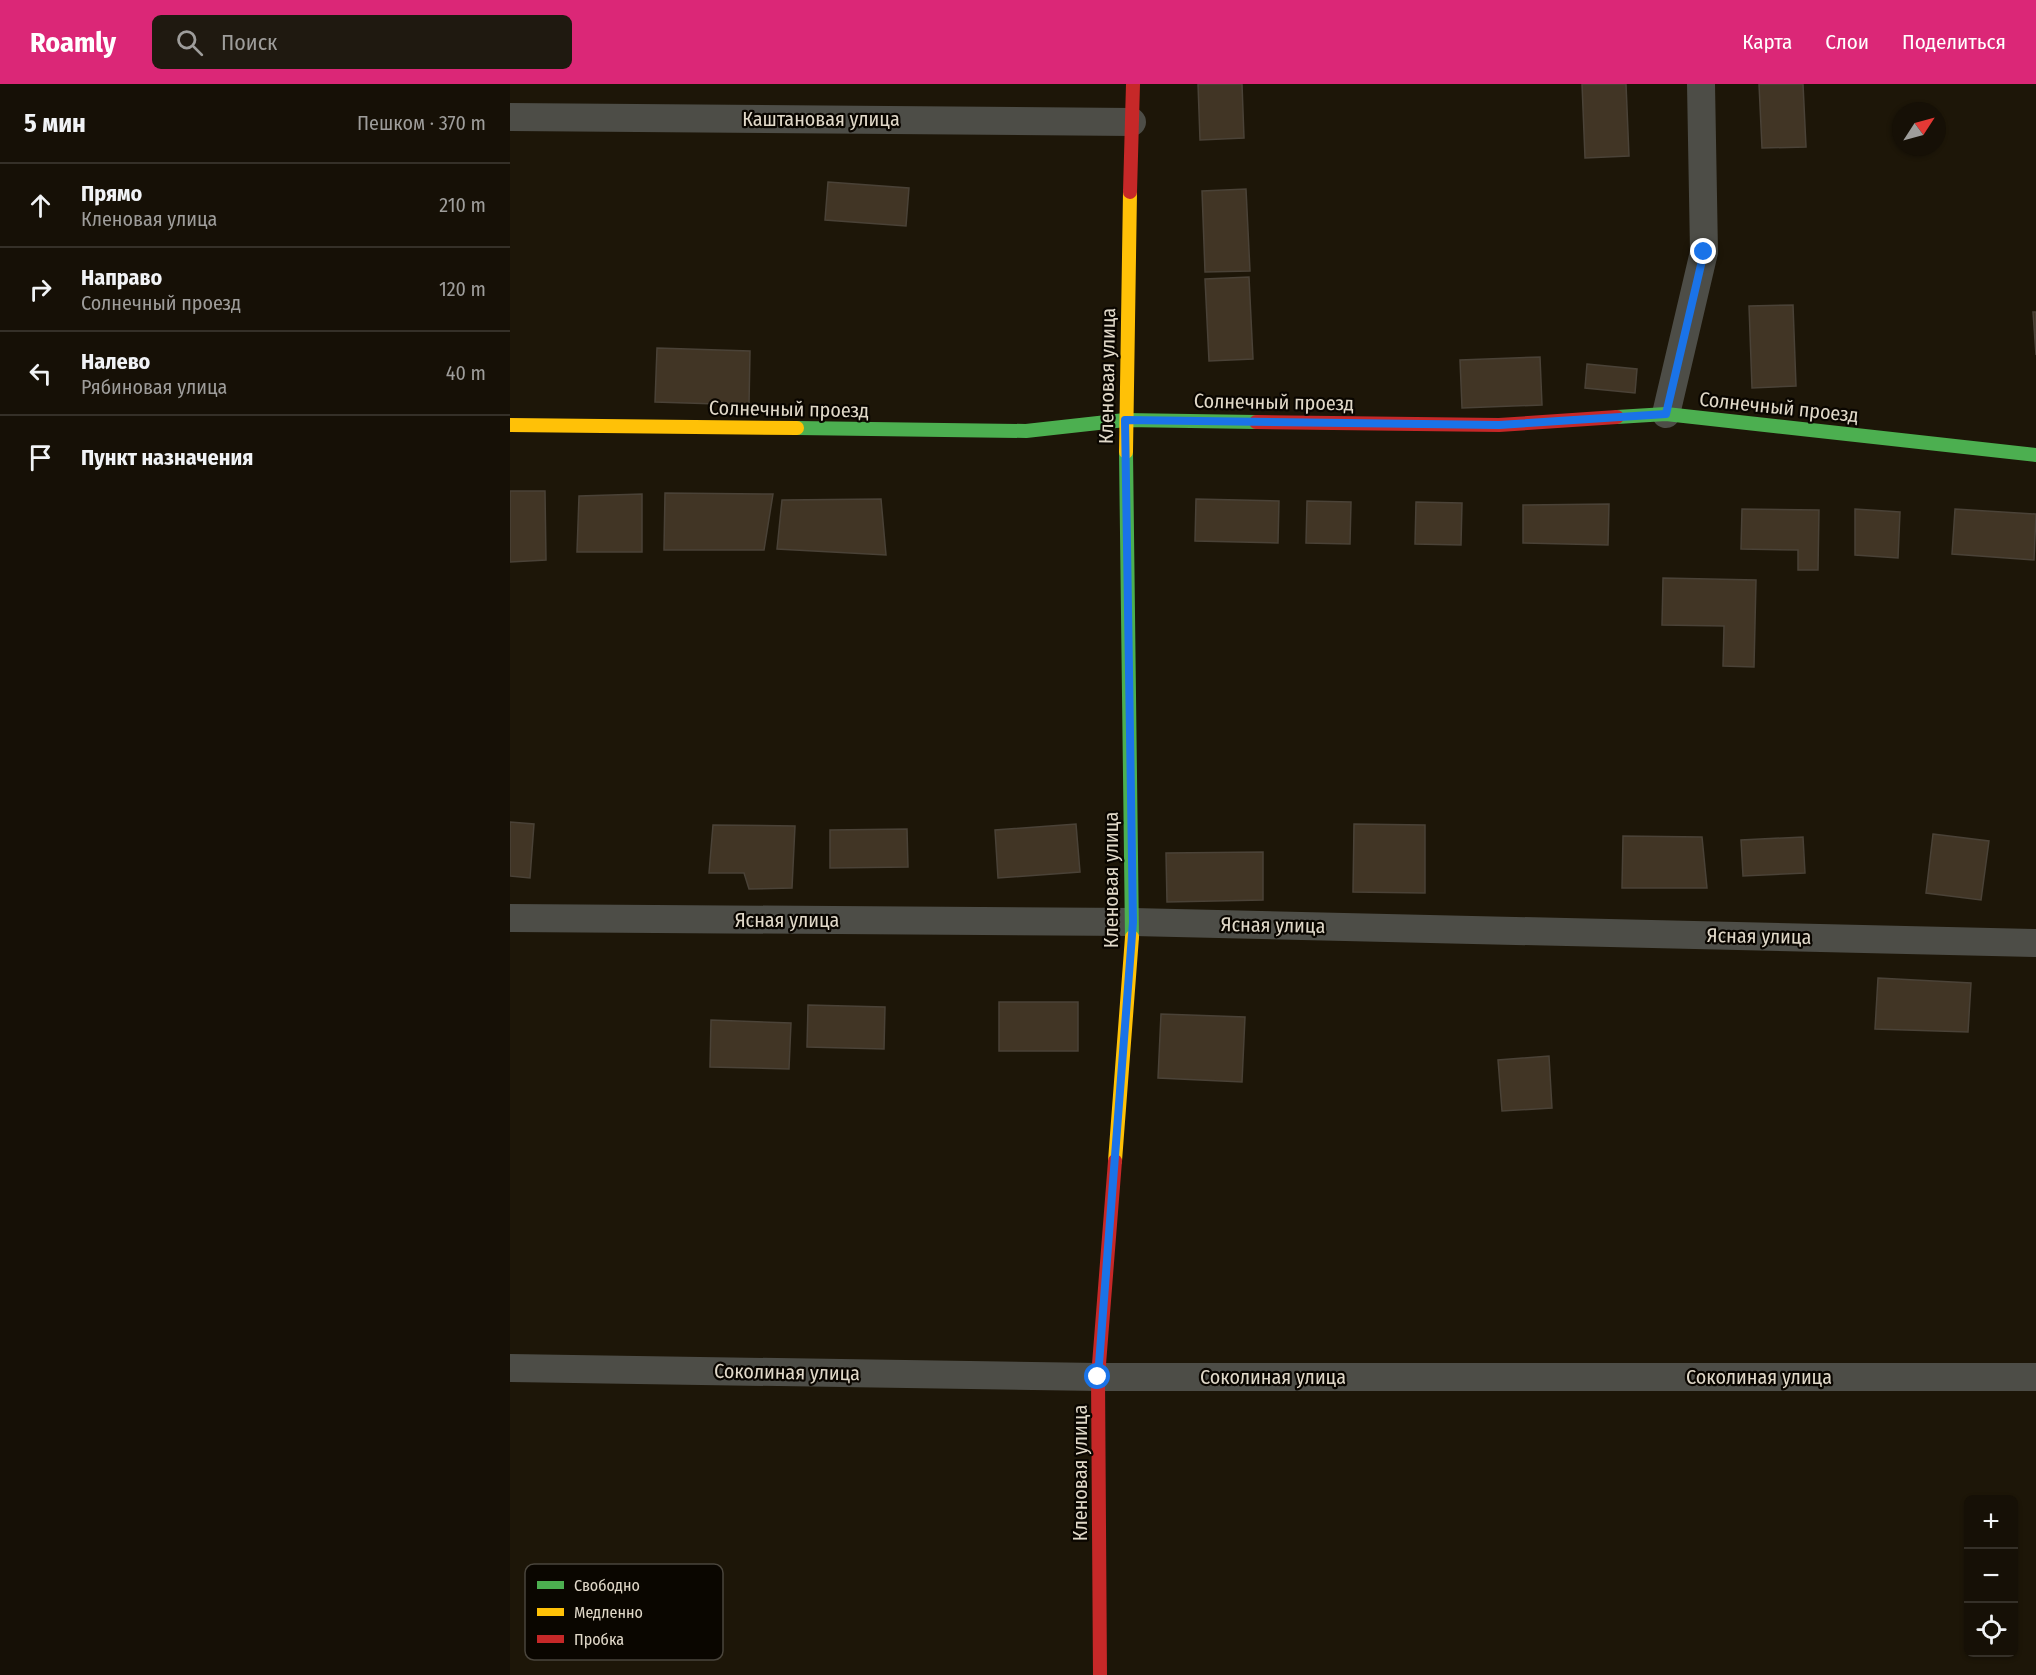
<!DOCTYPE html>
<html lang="ru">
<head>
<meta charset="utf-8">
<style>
	:root { --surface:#161006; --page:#1f1910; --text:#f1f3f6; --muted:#9e9d9b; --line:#353028; --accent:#db2777 }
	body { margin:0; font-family:"Fira Sans Condensed",sans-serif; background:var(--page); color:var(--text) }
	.controls { position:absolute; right:18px; bottom:18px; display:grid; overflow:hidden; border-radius:9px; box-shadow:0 2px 4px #0004 }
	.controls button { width:54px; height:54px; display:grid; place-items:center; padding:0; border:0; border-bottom:2px solid var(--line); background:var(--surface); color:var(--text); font:30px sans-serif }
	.compass { position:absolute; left:1382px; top:18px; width:54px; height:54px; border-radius:50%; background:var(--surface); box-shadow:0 2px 4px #0004; rotate:54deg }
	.stop { position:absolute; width:18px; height:18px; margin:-14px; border:4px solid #1a73e8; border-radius:50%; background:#fff }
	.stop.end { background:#1a73e8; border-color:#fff; box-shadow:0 2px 6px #0008 }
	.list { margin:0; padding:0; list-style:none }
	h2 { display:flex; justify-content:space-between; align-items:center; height:78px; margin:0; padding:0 24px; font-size:26px }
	h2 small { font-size:20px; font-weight:400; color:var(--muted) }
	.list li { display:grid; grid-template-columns:39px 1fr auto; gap:18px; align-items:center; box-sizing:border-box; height:84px; padding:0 24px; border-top:2px solid var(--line) }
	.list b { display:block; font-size:22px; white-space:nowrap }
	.list p { margin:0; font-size:20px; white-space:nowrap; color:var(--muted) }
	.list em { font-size:20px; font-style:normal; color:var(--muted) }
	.icon { flex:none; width:33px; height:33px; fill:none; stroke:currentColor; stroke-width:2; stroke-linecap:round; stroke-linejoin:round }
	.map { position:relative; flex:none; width:1526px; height:1591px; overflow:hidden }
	header { display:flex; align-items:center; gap:36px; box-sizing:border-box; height:84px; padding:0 30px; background:var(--accent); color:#fff }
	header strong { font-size:28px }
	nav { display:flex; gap:33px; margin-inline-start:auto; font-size:21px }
	.search { width:420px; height:54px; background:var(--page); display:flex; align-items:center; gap:15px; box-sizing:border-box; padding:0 21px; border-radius:9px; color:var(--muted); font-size:22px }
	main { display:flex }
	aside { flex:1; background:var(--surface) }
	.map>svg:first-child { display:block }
</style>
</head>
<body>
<header>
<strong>Roamly</strong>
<div class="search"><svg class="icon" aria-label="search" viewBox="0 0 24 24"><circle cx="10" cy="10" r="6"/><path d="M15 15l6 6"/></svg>Поиск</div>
<nav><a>Карта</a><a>Слои</a><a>Поделиться</a></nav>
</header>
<main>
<aside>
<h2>5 мин<small>Пешком · 370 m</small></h2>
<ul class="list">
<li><svg class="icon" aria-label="ahead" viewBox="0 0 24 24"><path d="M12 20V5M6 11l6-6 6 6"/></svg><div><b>Прямо</b><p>Кленовая улица</p></div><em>210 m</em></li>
<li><svg class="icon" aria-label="right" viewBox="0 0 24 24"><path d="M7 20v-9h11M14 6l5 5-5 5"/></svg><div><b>Направо</b><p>Солнечный проезд</p></div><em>120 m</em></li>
<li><svg class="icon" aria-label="left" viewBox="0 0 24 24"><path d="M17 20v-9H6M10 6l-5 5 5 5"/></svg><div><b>Налево</b><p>Рябиновая улица</p></div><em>40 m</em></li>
<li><svg class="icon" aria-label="arrive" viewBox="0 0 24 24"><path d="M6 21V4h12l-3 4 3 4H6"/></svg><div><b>Пункт назначения</b></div></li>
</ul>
</aside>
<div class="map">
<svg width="1526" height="1591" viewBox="0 0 1526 1591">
	<rect width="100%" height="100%" fill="#1d1608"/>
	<path fill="#413525" stroke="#4a4237" stroke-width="1.5" d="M688 0H732L734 54 690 56Z
		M1072 0H1116L1119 72 1075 74Z
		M1249 0H1293L1296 63 1252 64Z
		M318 98 399 104 396 142 315 136Z
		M736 105 740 187 695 188 692 107Z
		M739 193 743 275 699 277 695 195Z
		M1283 221 1286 302 1242 304 1239 222Z
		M1523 228H1526V271Z
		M147 264 240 267 239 321 145 318Z
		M1030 273 1032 321 952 324 950 276Z
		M1077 280 1127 285 1125 309 1075 304Z
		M0 407H35L36 476 0 478Z
		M155 409 263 410 254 466H154Z
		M132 410V468H67L69 412Z
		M371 415 376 471 267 465 272 416Z
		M686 415 769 417 768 459 685 457Z
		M797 417 841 418 840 460 796 459Z
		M906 418 952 419 951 461 905 460Z
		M1099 420 1098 461 1013 459V421Z
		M1232 425 1309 426 1308 486H1288V466L1231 465Z
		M1345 425 1390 428 1388 474 1345 471Z
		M1445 425 1526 430 1524 476 1442 470Z
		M1153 494 1246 496 1244 583 1213 582 1214 542 1152 541Z
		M0 738 24 740 20 794 0 792Z
		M566 740 570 788 488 794 485 746Z
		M844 740 915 741V809L843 808Z
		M203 741 285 742 282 804 239 805 234 789H199Z
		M397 745 398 783 320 784V746Z
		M1423 750 1479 757 1471 816 1416 809Z
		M1113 752 1192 753 1197 804H1112Z
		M1293 753 1295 789 1233 792 1231 756Z
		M753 768V816L657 818 656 769Z
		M1368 894 1461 899 1458 948 1365 945Z
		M489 918H568V967H489Z
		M298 921 375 923 374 965 297 963Z
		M651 930 735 933 732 998 648 994Z
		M201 936 281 939 279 985 200 983Z
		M1039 972 1042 1024 992 1027 988 976Z"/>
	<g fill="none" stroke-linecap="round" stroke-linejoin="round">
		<path stroke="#4d4d47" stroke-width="28" d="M0 33 622 38
			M1156 330 1194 168 1191 0
			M0 834 623 838 1526 859
			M0 1284 588 1293H1526"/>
		<path stroke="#4caf50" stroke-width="14" d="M1107 333 1156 330 1526 371
			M287 344 516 347 615 336 746 338
			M616 368 622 853"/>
		<path stroke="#ffc107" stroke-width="14" d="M0 341 287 344
			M616 368 620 108
			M605 1077 622 853"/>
		<path stroke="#c62828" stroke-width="14" d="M620 108 623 0
			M746 338 989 341 1107 333
			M590 1591 588 1293 605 1077"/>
	</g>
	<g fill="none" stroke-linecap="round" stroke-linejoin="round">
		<path stroke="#1a73e8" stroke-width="8" d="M588 1293 623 838 615 336 989 341 1156 330 1194 168"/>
	</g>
	<g text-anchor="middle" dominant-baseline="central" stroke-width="4.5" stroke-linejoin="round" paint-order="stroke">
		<g font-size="20" fill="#e1d9c9" stroke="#0a0600">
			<text x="311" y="35">Каштановая улица</text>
			<text transform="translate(597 292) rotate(-89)">Кленовая улица</text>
			<text transform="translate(764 318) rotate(1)">Солнечный проезд</text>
			<text transform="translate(1269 323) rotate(6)">Солнечный проезд</text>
			<text transform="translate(279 325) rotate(1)">Солнечный проезд</text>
			<text transform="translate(601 796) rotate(-90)">Кленовая улица</text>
			<text x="277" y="836">Ясная улица</text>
			<text transform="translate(763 841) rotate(1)">Ясная улица</text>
			<text transform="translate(1249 852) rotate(1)">Ясная улица</text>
			<text transform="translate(277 1288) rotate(1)">Соколиная улица</text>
			<text x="763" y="1293">Соколиная улица</text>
			<text x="1249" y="1293">Соколиная улица</text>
			<text transform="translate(570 1389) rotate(-90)">Кленовая улица</text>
		</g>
	</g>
	<rect x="15" y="1480" width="198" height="96" rx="9" fill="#0a0600" stroke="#4a453c" stroke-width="1.5"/>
	<rect x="27" y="1497" width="27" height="8" fill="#4caf50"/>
	<rect x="27" y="1524" width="27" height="8" fill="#ffc107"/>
	<rect x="27" y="1551" width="27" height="8" fill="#c62828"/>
	<g font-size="16" fill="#e1d9c9">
		<text x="64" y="1507">Свободно</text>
		<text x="64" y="1534">Медленно</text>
		<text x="64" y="1561">Пробка</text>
	</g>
</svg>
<div class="controls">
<button>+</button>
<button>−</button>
<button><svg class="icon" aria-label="locate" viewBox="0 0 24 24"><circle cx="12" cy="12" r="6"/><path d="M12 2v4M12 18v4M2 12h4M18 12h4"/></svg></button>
</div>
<svg class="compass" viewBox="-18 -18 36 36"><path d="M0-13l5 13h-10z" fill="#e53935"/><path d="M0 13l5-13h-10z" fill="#9e9d9b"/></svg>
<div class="stop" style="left:588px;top:1293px"></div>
<div class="stop end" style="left:1194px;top:168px"></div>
</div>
</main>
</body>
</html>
